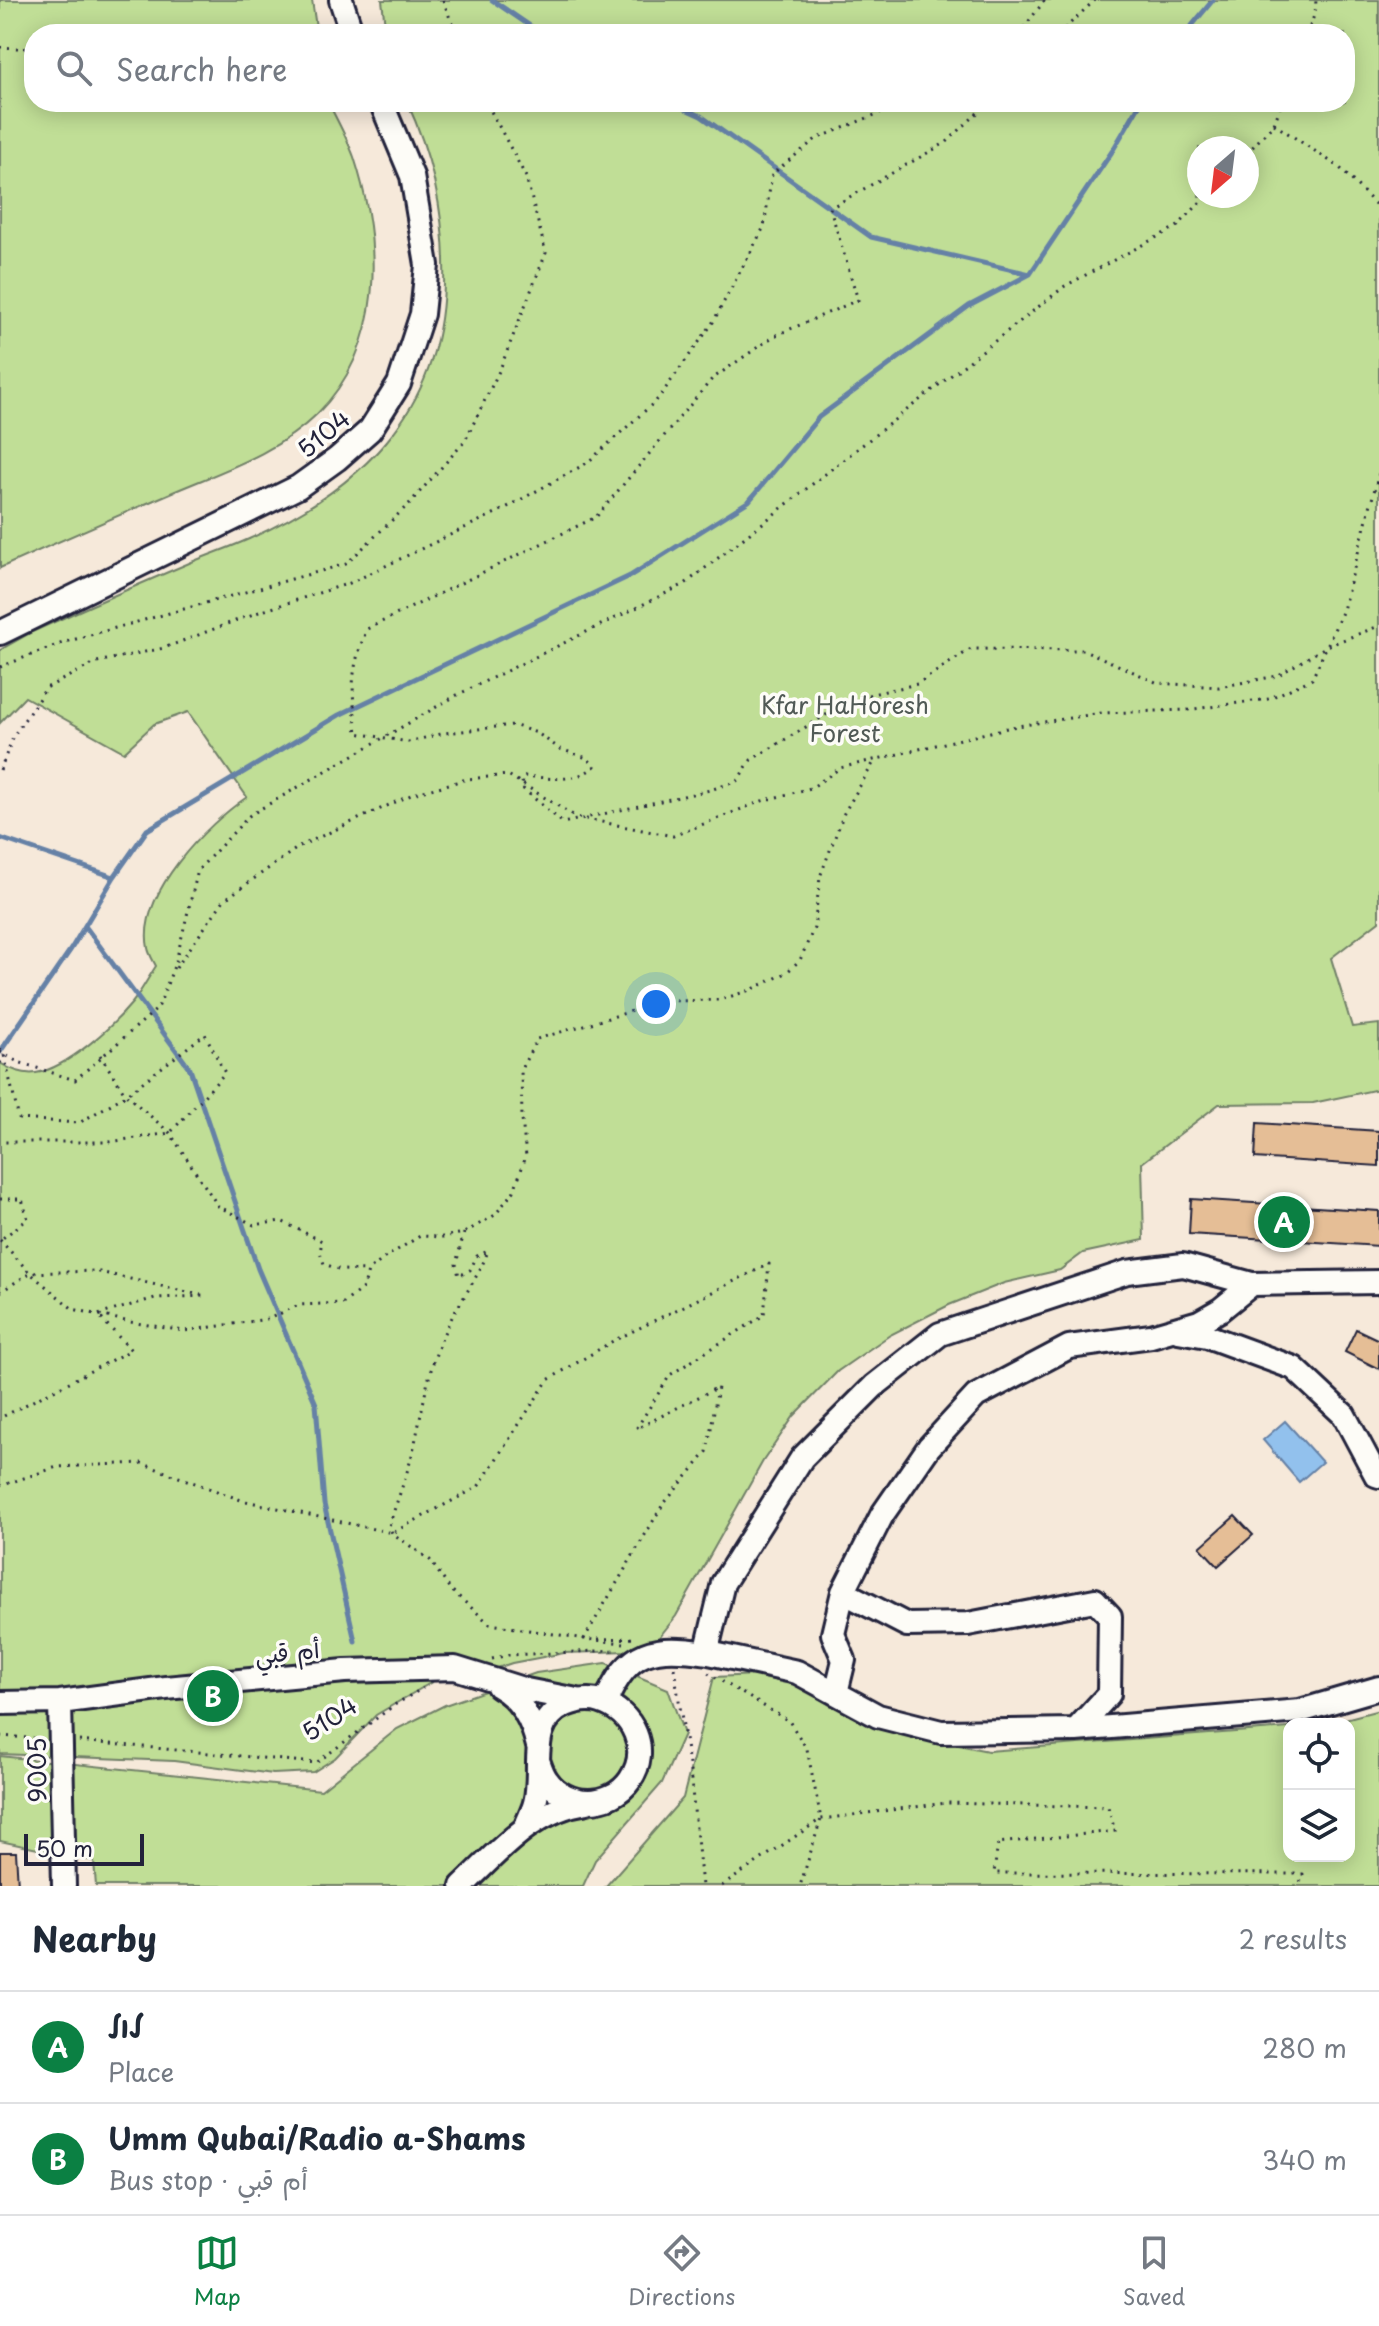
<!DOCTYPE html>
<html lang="en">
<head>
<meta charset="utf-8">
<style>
	:root { --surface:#fff; --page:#f2f2f3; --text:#1f2937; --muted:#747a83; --line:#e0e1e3; --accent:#0b8043 }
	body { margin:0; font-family:"Playpen Sans","Playpen Sans Arabic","Playpen Sans Hebrew",sans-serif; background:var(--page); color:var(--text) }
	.controls { position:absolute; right:24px; bottom:24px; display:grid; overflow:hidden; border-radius:16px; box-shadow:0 4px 20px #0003 }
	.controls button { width:72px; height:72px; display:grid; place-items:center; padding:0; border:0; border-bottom:2px solid var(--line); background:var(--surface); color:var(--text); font:40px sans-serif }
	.compass { position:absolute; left:1187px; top:136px; width:72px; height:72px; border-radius:50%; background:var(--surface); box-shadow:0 4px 20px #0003; rotate:208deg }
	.scale { position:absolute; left:24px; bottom:20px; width:120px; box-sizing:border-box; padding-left:8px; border:4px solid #22223b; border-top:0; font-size:22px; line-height:28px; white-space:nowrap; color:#22223b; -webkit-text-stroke:6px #fdfcf7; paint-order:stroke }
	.you { position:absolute; left:656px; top:1004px; width:28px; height:28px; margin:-20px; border:6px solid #fff; border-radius:50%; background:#1a73e8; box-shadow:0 0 0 12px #1a73e833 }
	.badge { display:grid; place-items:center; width:52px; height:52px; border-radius:50%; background:var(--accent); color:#fff; font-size:26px; font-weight:700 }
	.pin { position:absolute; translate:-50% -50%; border:4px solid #fff; box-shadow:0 2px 8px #0006 }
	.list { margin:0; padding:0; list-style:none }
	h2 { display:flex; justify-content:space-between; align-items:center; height:104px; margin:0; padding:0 32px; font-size:34px }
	h2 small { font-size:26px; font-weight:400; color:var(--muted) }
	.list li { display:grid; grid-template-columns:52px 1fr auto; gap:24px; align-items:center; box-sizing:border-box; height:112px; padding:0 32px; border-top:2px solid var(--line) }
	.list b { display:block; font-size:30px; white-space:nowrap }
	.list p { margin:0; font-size:26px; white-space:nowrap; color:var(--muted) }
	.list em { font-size:26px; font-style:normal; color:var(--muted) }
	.icon { flex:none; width:44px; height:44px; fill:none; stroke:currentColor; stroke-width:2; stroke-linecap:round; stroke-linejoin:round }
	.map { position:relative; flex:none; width:1379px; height:1886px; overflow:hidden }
	.search { position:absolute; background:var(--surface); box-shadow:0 4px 20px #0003; left:24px; right:24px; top:24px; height:88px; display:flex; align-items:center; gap:20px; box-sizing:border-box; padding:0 28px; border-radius:32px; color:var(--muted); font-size:30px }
	.sheet { height:328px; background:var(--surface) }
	nav { display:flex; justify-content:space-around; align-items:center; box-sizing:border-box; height:112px; border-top:2px solid var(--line); background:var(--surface); font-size:22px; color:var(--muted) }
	nav a { display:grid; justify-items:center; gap:4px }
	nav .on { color:var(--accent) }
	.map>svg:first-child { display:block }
</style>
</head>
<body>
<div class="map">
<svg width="1379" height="1886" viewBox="0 0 1379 1886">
	<rect width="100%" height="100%" fill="#f6e9da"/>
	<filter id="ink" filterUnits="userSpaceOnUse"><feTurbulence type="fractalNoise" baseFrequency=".0125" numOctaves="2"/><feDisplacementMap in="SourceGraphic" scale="16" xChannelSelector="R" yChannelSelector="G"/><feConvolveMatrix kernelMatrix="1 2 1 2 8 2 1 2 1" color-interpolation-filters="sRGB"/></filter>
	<g filter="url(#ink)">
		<path fill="#c0de96" stroke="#718068" stroke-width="2" fill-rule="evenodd" d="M0 0H312L317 34H34V102H328C337 120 347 138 354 157 382 243 385 346 317 414 278 453 222 471 173 492 115 517 57 542 0 568Z
			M382 0H1379V921L1331 958 1352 1027 1379 1024V1089L1313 1103 1219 1104 1142 1163 1144 1240 1083 1253 1060 1270 1004 1283 949 1305 890 1335 838 1371 794 1416 763 1461 676 1616 657 1640 628 1651 564 1653 512 1663 456 1682 454 1669 376 1715 335 1758 313 1772 273 1774 174 1761 0 1754V1063C9 1069 24 1075 36 1073 67 1068 112 1027 132 1003 141 992 148 978 156 966 153 960 149 954 148 948 137 894 207 824 247 797L188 712 154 724 124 752 25 697 0 723V650L32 632C83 609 135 586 187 564 208 555 229 548 249 539 360 489 440 413 444 285 446 221 434 160 407 102H1345V34H386ZM1199 148H1247V196H1199Z
			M606 1663 668 1689 684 1734 662 1783 595 1860 583 1886H96L94 1861 0 1841V1756L321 1790 397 1729 445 1705 536 1673Z
			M779 1674 830 1705 894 1732 988 1751 1289 1728V1856H1349V1724H1326L1379 1710V1886H606L683 1798 714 1677Z"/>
		<path fill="#92c1ed" stroke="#6581a6" stroke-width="2" d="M1285 1421 1322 1462 1299 1482 1263 1440Z"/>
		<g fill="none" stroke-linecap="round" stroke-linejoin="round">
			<path stroke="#6581a6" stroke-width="5" d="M492 0 542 34
				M1185 34 1213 0
				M670 102 701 116 871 237 1030 274
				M0 838 114 877
				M85 926 190 1069 258 1269 316 1404 324 1504 355 1641
				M0 1052 71 949 114 877 147 830 339 715 630 576 749 501 819 417 969 306 1030 274 1113 150 1141 102"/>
		</g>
		<path fill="#e5be96" stroke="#22223b" stroke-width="2" d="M1257 1123 1379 1131V1166L1255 1158Z
			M1191 1199 1379 1211V1246L1189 1234Z
			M1356 1329 1379 1340V1369L1345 1352Z
			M1235 1516 1253 1535 1218 1566 1200 1547Z
			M0 1852H16L18 1886H0Z"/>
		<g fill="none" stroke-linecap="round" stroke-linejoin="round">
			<g stroke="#22223b" stroke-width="28">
				<path id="minor" d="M341 0 352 34
					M0 633 298 487 337 459 370 430 399 384 422 314 427 265 412 176 381 102
					M1178 1331 1207 1336 1294 1368 1344 1415 1376 1475 1379 1476
					M843 1592 882 1515 929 1447 976 1396 1069 1347 1151 1336 1199 1322 1220 1310 1252 1284
					M709 1653 797 1672 878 1716 941 1732 1076 1730 1109 1694 1110 1616 1095 1600 968 1624 907 1625 843 1592 833 1634 844 1660 836 1693
					M498 1686C521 1699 532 1720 538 1746
					M60 1702 64 1886
					M0 1703 60 1702 166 1688 345 1671 455 1668 526 1690 577 1700
					M605 1703C629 1648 653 1645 709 1653V1641L723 1583 802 1458 874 1386 940 1334 1127 1272 1183 1265 1252 1284 1379 1282
					M1076 1730 1300 1711 1379 1688
					M526 1826C529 1818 533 1811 535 1803 544 1770 525 1723 566 1705 578 1700 589 1698 601 1702 633 1712 651 1750 630 1780 611 1808 566 1808 547 1780 543 1775 541 1769 539 1763
					M462 1886C499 1851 534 1809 587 1802"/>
			</g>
			<path stroke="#22223b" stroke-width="3" stroke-dasharray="2 6" stroke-linecap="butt" d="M443 0 456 34
				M1019 34 1045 0
				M1059 34 1095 0
				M1307 34 1315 13 1316 0
				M0 47 32 49
				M989 102 947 142 830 208 858 300 774 336 712 379 596 517 367 629C349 673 352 688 357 733L408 742 445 733 513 725 537 733 560 749 587 758 595 766C575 784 548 778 524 776L521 787 563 823 710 790 737 781 751 760 854 698 917 684 971 649 1084 650 1158 683 1219 687 1277 676 1327 646 1379 626
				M1274 124 1339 167 1379 208
				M1247 153 1274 124 1282 102
				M0 667 65 642 346 564 409 504 465 441 500 369 546 253 526 177 486 102
				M0 770 14 735 46 688 97 662 164 648 256 613 350 583 502 510 587 463 658 399 712 324 764 227 772 174 816 139 887 110 916 102
				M176 968 224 900 300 846 413 794 467 779 508 775 576 817 673 836 762 801 811 788 840 768 1011 727 1102 713 1187 710 1268 699 1312 679 1343 610 1379 473
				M0 1049 4 1055 19 1119 79 1123 126 1095 205 1034 225 1073 170 1133 109 1142H0
				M0 1052 18 1062 75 1080 158 1008 176 961 198 870 250 815 457 695 685 584 1065 286 1178 226 1206 196
				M100 1055 126 1095 170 1133 218 1206 254 1225 281 1221 322 1241 320 1252 324 1264 341 1270 368 1271
				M0 1063 4 1055
				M0 1199H22L28 1219 0 1240
				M464 1233 456 1264 459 1276 470 1270 477 1256 488 1251C476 1284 452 1310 440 1343 428 1373 423 1406 416 1438 410 1468 398 1497 389 1526L392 1533 430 1560 450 1589 490 1624 586 1639
				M0 1240 30 1273 73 1309 130 1322 184 1331 268 1319 299 1305 344 1303 364 1287 368 1271 386 1257 420 1236 443 1237 464 1233 495 1215 514 1191 526 1156 522 1119 521 1069 537 1039 666 1001 720 1000 753 989 786 973 800 960 814 928 820 877 844 813 874 762
				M0 1292 30 1273 95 1271 205 1296 155 1298 98 1315 131 1350 0 1418
				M0 1486 57 1467 141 1463 241 1500 392 1533 478 1487 548 1380 613 1341 769 1264 764 1315 670 1375 636 1429 718 1387 707 1452 662 1506 584 1639 624 1643
				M598 1639 638 1638
				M492 1659 508 1655 619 1650
				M674 1668 690 1771 702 1886
				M708 1673 789 1721 807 1749 821 1819 800 1886
				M0 1736 44 1739
				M79 1741 316 1763 396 1704 423 1688
				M722 1886 821 1819 946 1803 1108 1807 1115 1831 998 1843 994 1873 1303 1874 1299 1886"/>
			<use href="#minor" stroke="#fdfcf7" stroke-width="22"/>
		</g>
	</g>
	<g text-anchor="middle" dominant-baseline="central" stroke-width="7" stroke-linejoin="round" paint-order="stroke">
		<g font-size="24" fill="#22223b" stroke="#fdfcf7">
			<text transform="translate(323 433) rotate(-40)">5104</text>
			<text transform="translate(287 1651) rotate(-6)">أم قبي</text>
			<text transform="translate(329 1718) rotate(-33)">5104</text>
			<text transform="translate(36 1770) rotate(-91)">9005</text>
		</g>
		<g font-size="24" fill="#515a56" stroke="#fdfcf7">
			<text x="845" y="704">Kfar HaHoresh<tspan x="845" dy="28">Forest</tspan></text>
		</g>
	</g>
</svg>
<div class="controls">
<button><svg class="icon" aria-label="locate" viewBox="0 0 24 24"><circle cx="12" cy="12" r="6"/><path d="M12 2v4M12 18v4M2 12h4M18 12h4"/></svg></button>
<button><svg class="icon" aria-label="layers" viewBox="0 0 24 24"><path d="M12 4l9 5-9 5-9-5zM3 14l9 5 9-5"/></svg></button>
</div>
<svg class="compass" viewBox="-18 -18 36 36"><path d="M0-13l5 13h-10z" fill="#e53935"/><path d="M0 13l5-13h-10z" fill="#747a83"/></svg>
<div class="scale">50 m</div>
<div class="you"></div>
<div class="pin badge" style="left:1284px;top:1222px">A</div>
<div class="pin badge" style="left:213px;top:1696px">B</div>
<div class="search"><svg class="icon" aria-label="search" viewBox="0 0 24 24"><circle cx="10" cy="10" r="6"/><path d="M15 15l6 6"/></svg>Search here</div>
</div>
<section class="sheet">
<h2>Nearby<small>2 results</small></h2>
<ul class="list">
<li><span class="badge">A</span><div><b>לול</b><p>Place</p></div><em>280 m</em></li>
<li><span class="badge">B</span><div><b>Umm Qubai/Radio a-Shams</b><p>Bus stop · أم قبي</p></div><em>340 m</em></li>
</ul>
</section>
<nav>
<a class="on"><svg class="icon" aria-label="map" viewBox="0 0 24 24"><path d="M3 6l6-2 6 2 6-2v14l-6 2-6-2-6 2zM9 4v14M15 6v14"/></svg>Map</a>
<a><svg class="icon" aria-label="directions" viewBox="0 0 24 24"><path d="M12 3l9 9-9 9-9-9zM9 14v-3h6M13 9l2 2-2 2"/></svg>Directions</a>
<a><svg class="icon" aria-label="saved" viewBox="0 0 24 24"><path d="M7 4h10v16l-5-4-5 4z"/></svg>Saved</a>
</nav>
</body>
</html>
